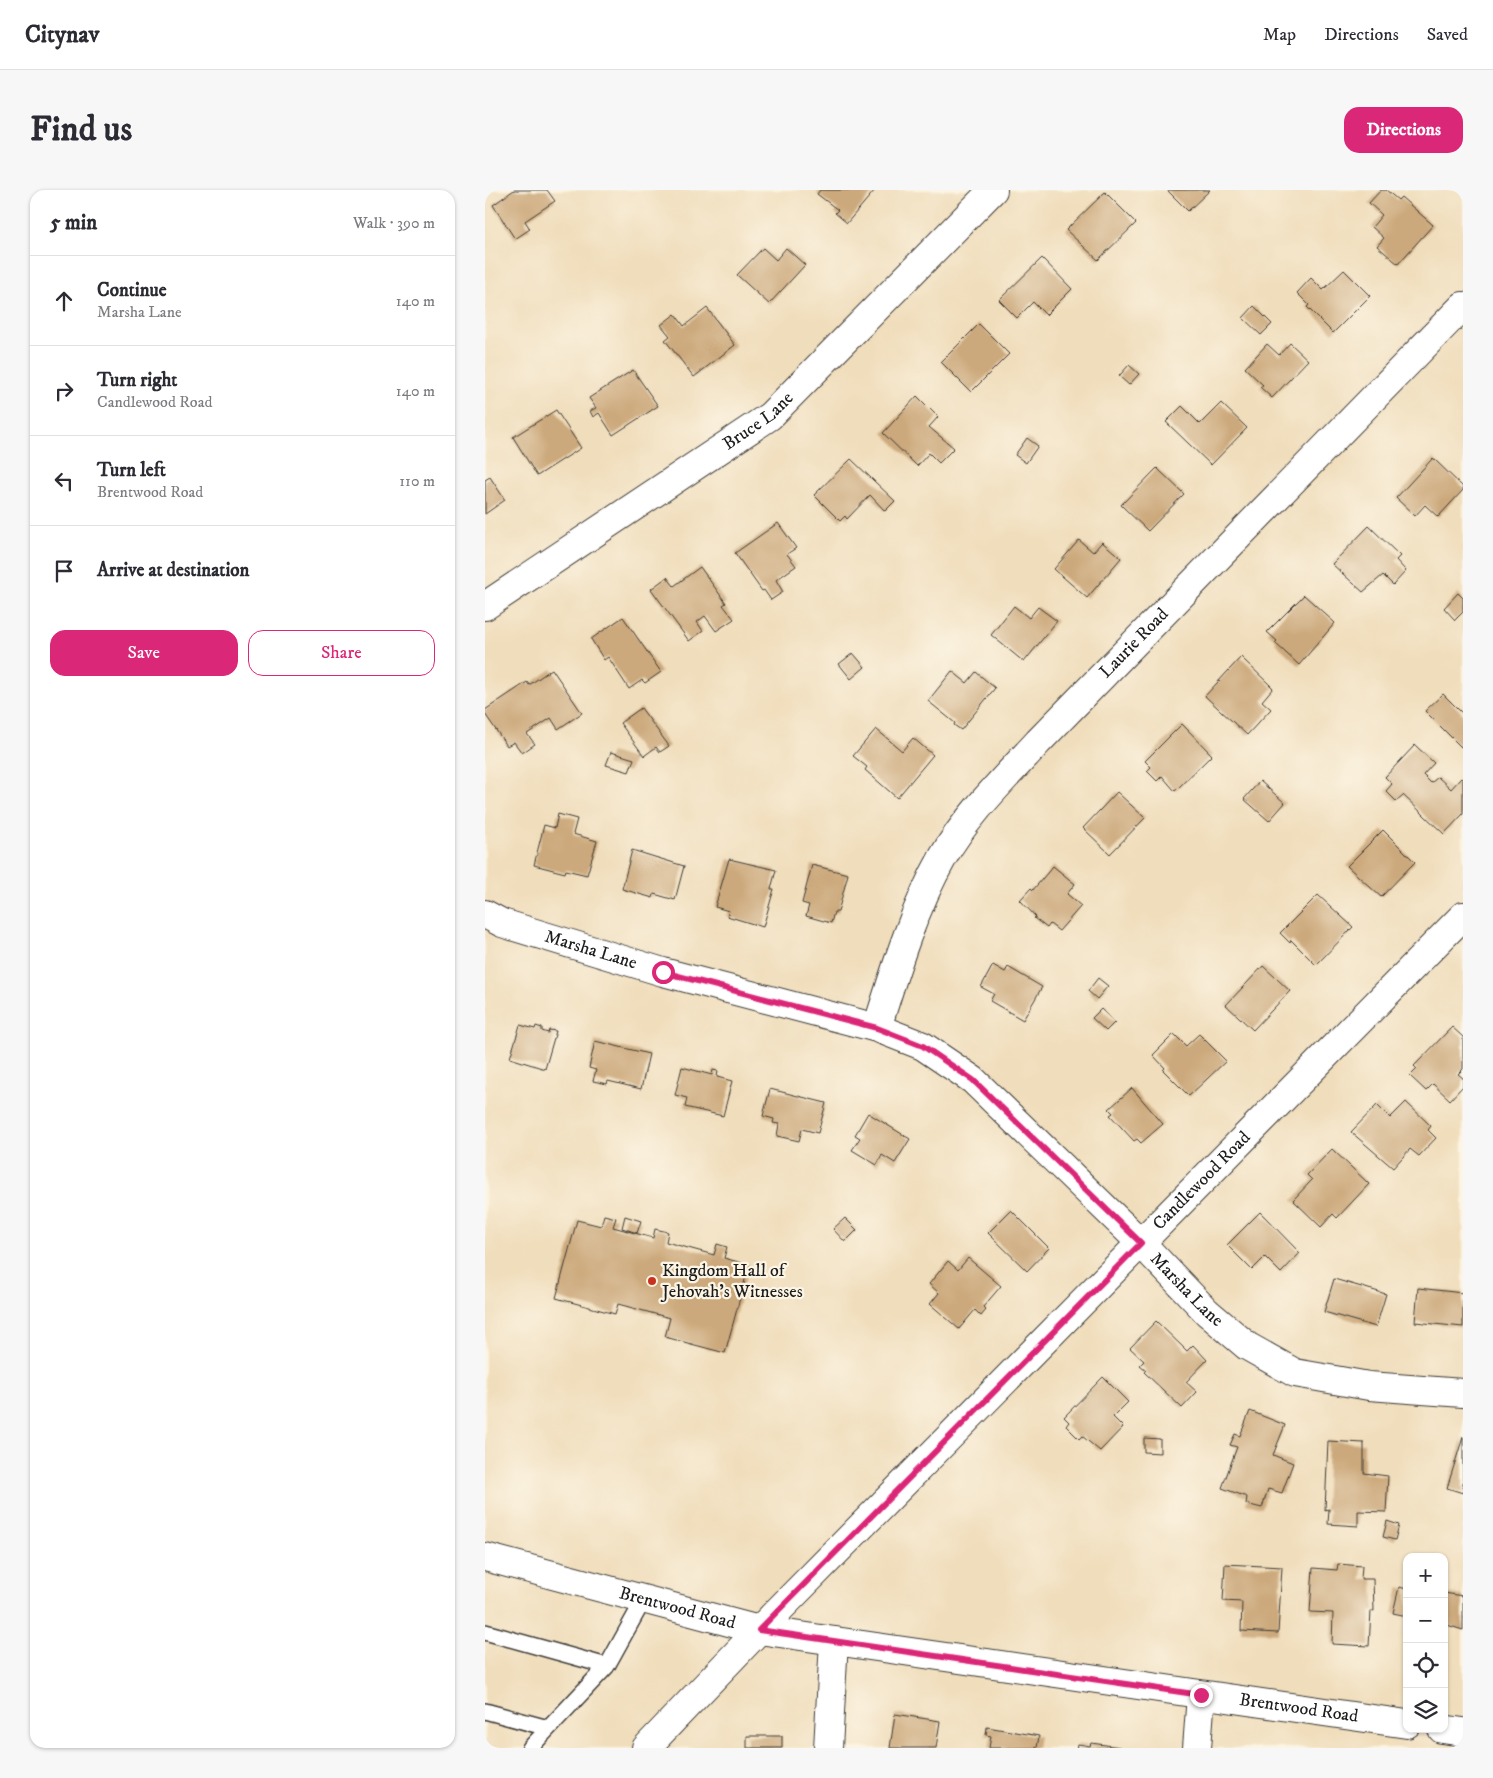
<!DOCTYPE html>
<html lang="en">
<head>
<meta charset="utf-8">
<style>
	:root { --surface:#fff; --page:#f7f7f7; --text:#2b2b33; --muted:#7c7c81; --line:#e1e1e2; --accent:#db2777 }
	body { margin:0; font-family:"IM FELL DW Pica",serif; background:var(--page); color:var(--text) }
	.controls { position:absolute; right:15px; bottom:15px; display:grid; overflow:hidden; border-radius:10px; box-shadow:0 1px 4px #0004 }
	.controls button { width:45px; height:45px; display:grid; place-items:center; padding:0; border:0; border-bottom:1px solid var(--line); background:var(--surface); color:var(--text); font:25px sans-serif }
	.stop { position:absolute; width:15px; height:15px; margin:-11px; border:4px solid #db2777; border-radius:50%; background:#fff }
	.stop.end { background:#db2777; border-color:#fff; box-shadow:0 1px 5px #0008 }
	.list { margin:0; padding:0; list-style:none }
	h2 { display:flex; justify-content:space-between; align-items:center; height:65px; margin:0; padding:0 20px; font-size:21px }
	h2 small { font-size:16px; font-weight:400; color:var(--muted) }
	.list li { display:grid; grid-template-columns:32px 1fr auto; gap:15px; align-items:center; box-sizing:border-box; height:90px; padding:0 20px; border-top:1px solid var(--line) }
	.list b { display:block; font-size:19px; white-space:nowrap }
	.list p { margin:0; font-size:16px; white-space:nowrap; color:var(--muted) }
	.list em { font-size:16px; font-style:normal; color:var(--muted) }
	.actions { display:flex; gap:10px; padding:15px 20px }
	.actions a { flex:1; padding:11px 0; border:1px solid var(--accent); border-radius:15px; text-align:center; font-size:18px; color:var(--accent) }
	.actions .main { background:var(--accent); color:#fff }
	.icon { flex:none; width:28px; height:28px; fill:none; stroke:currentColor; stroke-width:2; stroke-linecap:round; stroke-linejoin:round }
	.map { position:relative; flex:none; width:978px; height:1558px; overflow:hidden; border-radius:15px }
	header { display:flex; align-items:center; gap:30px; box-sizing:border-box; height:70px; padding:0 25px; background:var(--surface); border-bottom:1px solid var(--line) }
	header strong { font-size:24px }
	nav { display:flex; gap:28px; margin-inline-start:auto; font-size:18px }
	.intro { display:flex; align-items:center; justify-content:space-between; box-sizing:border-box; height:120px; padding:0 30px }
	h1 { margin:0; font-size:35px }
	.button { padding:12px 22px; border-radius:15px; background:var(--accent); color:#fff; font-size:18px; font-weight:700 }
	main { display:flex; gap:30px; padding:0 30px }
	aside { flex:1; background:var(--surface); border-radius:15px; box-shadow:0 1px 4px #0004 }
	.map>svg:first-child { display:block }
</style>
</head>
<body>
<header>
<strong>Citynav</strong>
<nav><a>Map</a><a>Directions</a><a>Saved</a></nav>
</header>
<div class="intro"><h1>Find us</h1><a class="button">Directions</a></div>
<main>
<aside>
<h2>5 min<small>Walk · 390 m</small></h2>
<ul class="list">
<li><svg class="icon" aria-label="ahead" viewBox="0 0 24 24"><path d="M12 20V5M6 11l6-6 6 6"/></svg><div><b>Continue</b><p>Marsha Lane</p></div><em>140 m</em></li>
<li><svg class="icon" aria-label="right" viewBox="0 0 24 24"><path d="M7 20v-9h11M14 6l5 5-5 5"/></svg><div><b>Turn right</b><p>Candlewood Road</p></div><em>140 m</em></li>
<li><svg class="icon" aria-label="left" viewBox="0 0 24 24"><path d="M17 20v-9H6M10 6l-5 5 5 5"/></svg><div><b>Turn left</b><p>Brentwood Road</p></div><em>110 m</em></li>
<li><svg class="icon" aria-label="arrive" viewBox="0 0 24 24"><path d="M6 21V4h12l-3 4 3 4H6"/></svg><div><b>Arrive at destination</b></div></li>
</ul>
<div class="actions"><a class="main">Save</a><a>Share</a></div>
</aside>
<div class="map">
<svg width="978" height="1558" viewBox="0 0 978 1558">
	<rect width="100%" height="100%" fill="#fcf5e5"/>
	<filter id="ink" filterUnits="userSpaceOnUse"><feTurbulence type="fractalNoise" baseFrequency=".02" numOctaves="2"/><feDisplacementMap in="SourceGraphic" scale="10" xChannelSelector="R" yChannelSelector="G"/><feConvolveMatrix kernelMatrix="1 2 1 2 8 2 1 2 1" color-interpolation-filters="sRGB"/></filter>
	<filter id="wash" filterUnits="userSpaceOnUse"><feTurbulence type="fractalNoise" baseFrequency=".0096" numOctaves="4" result="noise"/><feDisplacementMap in="SourceGraphic" scale="20" xChannelSelector="R" yChannelSelector="G"/><feGaussianBlur stdDeviation="1.12" result="paint"/><feColorMatrix in="noise" values="0 0 0 0 0 0 0 0 0 0 0 0 0 0 0 0 0 1.4 0 .05"/><feComposite in="paint" operator="in"/></filter>
	<g filter="url(#wash)">
		<rect width="100%" height="100%" fill="#f0ddbb"/>
		<g id="blocks">
			<path fill="#cca97c" d="M29 0H62L70 11 40 31 45 39 30 49 8 15Z
				M335 0H390L362 33 350 23 353 20 332 4Z
				M682 0H725L703 21Z
				M896 0H901L913 10 916 7 948 35 913 74 892 56 899 48 887 37 897 25 884 13Z
				M620 2 651 33 613 70 581 40Z
				M278 58 291 70 301 58 320 75 284 114 252 85Z
				M557 68 587 99 561 125 548 112 532 128 514 110Z
				M859 80 885 106 848 143 822 117 824 115 812 103 826 88 838 100Z
				M769 116 787 134 776 145 758 128Z
				M222 118 250 155 209 187 180 150 185 146 176 135 190 124 199 136Z
				M494 134 524 164 486 202 456 172Z
				M805 153 823 170 787 208 775 197 778 195 760 178 782 154 794 165Z
				M644 175 654 184 644 195 634 186Z
				M148 180 173 216 128 245 114 223 108 227 105 221 111 218 104 208Z
				M432 206 453 227 444 237 469 258 454 273 444 263 432 276 398 243Z
				M736 213 762 238 726 275 681 232 697 216 715 234Z
				M71 220 96 258 52 286 28 247Z
				M542 248 553 256 541 273 530 265Z
				M948 268 978 297V300L953 327 940 315 930 326 911 308Z
				M366 269 410 311 400 321 385 305 362 329 360 326 355 331 329 305Z
				M672 278 699 304 663 341 636 315Z
				M5 287 20 310 0 324V290Z
				M293 333 311 358 302 364 311 376 291 390 298 402 286 410 279 400 277 401 250 363Z
				M884 336 915 366 911 370 921 381 908 395 898 385 878 402 847 374Z
				M594 350 608 362 617 352 636 368 602 408 569 379Z
				M215 377 241 413 238 415 249 429 231 441 220 426 212 432 218 441 204 451 166 399 182 387 189 396Z
				M973 403 978 408V422L970 430 959 418Z
				M819 405 850 433 814 475 790 453 792 451 782 442Z
				M529 416 544 428 553 417 572 431 539 472 506 445Z
				M138 427 176 482 160 493 157 490 144 499 123 467 119 470 106 449Z
				M368 463 380 477 366 489 354 474Z
				M756 467 788 498 777 511 786 519 762 545 720 506Z
				M67 479 97 523 73 539 66 528 42 544 50 554 37 563 29 552 22 556 0 524V520L42 492 44 495Z
				M467 481 482 493 491 482 510 498 476 540 469 535 470 533 443 511Z
				M958 504 978 524V555L976 557 940 521Z
				M156 518 184 556 175 562 171 557 159 566 135 533Z
				M697 534 727 565 690 601 677 586 672 591 662 581 666 577 660 571Z
				M391 539 417 561 428 548 448 565 412 608 380 580 382 577 368 566Z
				M930 555 949 573 938 585 946 593 953 587 966 599 976 588 978 590V624L959 644 918 605 911 611 901 601 907 594 900 587Z
				M126 562 149 569 144 582 121 575Z
				M775 591 800 613 784 631 759 609Z
				M632 602 660 628 625 664 598 638Z
				M73 624 92 629 88 644 112 651 102 685 81 680 80 683 49 675 59 635 70 638Z
				M898 640 930 672 896 707 862 676Z
				M147 660 199 676 190 710 169 704 168 708 137 699Z
				M244 669 291 680 286 699H289L278 737 242 726 244 721 230 717Z
				M327 675 363 684 353 722H349L346 733 321 726 324 715 317 713Z
				M568 676 590 694 582 704 596 716 574 741 565 734 562 738 549 728 551 727 535 710 546 698 548 700Z
				M833 705 868 737 831 775 806 750 805 753 795 743Z
				M508 775 520 782 523 777 557 797 538 830 505 811 509 804 496 797Z
				M778 776 805 801 768 840 741 815Z
				M613 788 623 796 612 809 603 801Z
				M616 819 630 832 621 841 607 828Z
				M35 835 50 839 51 836 57 838V841L63 843 64 840 71 841 60 879 25 868Z
				M967 837 978 847V879L973 884 978 888V896L965 910 948 894 941 901 925 886 932 879 929 876Z
				M689 844 701 856 714 844 741 871 704 906 678 880 680 878 668 865Z
				M110 851 164 864 156 899 123 891 122 894 108 891 111 880 104 878Z
				M197 877 227 885 228 880 233 881 232 887 247 891 238 926 200 917 202 908 190 905Z
				M647 898 678 934 656 953 652 949 649 951 625 925 628 923 624 919Z
				M285 899 341 913 333 943 317 939 314 951 292 946 294 934 288 933 289 929 278 926Z
				M921 912 946 936 943 940 951 948 934 966 925 959 908 978 866 942 892 915 905 928Z
				M383 923 425 949 410 973 397 965 392 975 367 960 375 948 370 945Z
				M847 959 884 994 852 1028 848 1024 836 1037 808 1010 827 990 822 985Z
				M526 1020 564 1058 542 1081 503 1043Z
				M775 1022 815 1063 796 1083 780 1067 767 1080 742 1055Z
				M119 1025 131 1028 128 1037 168 1048 170 1039 183 1042 181 1052 229 1065 232 1054 242 1057 239 1068 264 1075 240 1163 180 1147 185 1128 133 1114 130 1124 71 1108 92 1030 116 1036Z
				M140 1026 156 1031 152 1043 137 1038Z
				M360 1028 372 1040 360 1052 348 1039Z
				M483 1068 516 1096 498 1117 501 1120 496 1126 490 1120 474 1139 445 1114 454 1103 444 1094 463 1071 473 1080Z
				M849 1089 901 1104 891 1137 839 1122Z
				M933 1098 978 1103V1137L930 1132Z
				M671 1131 702 1161 708 1155 722 1170 701 1192 712 1202 697 1218 659 1182 661 1180 655 1175 659 1171 645 1158Z
				M618 1187 643 1212 628 1227 638 1237 615 1261 597 1246 594 1249 581 1236 584 1232 579 1227Z
				M765 1221 800 1235 788 1265 808 1273 797 1303 783 1299 777 1318 761 1314 762 1307 737 1298 752 1257 745 1255 750 1244 755 1246Z
				M978 1247V1303L962 1298Z
				M659 1248 675 1249V1263L659 1262Z
				M843 1251 879 1253V1283L903 1286 901 1322 873 1321V1336L843 1334 844 1319 840 1320Z
				M902 1331 914 1335 910 1350 898 1347Z
				M740 1374 797 1377 793 1443 756 1441 757 1412 738 1411Z
				M853 1374 877 1376 876 1389H888L889 1421H886L884 1456 847 1454 848 1423 825 1422 828 1378 852 1380Z
				M914 1397 922 1399V1426L908 1423Z
				M959 1403 978 1406V1440L962 1435 959 1444Z
				M410 1524 455 1531 451 1558H405Z
				M502 1537 554 1546 552 1558H504L506 1546 501 1545Z
				M262 1546H297V1558H262Z
				M606 1553 635 1557V1558H592L593 1554 605 1556Z"/>
		</g>
	</g>
	<g filter="url(#ink)">
		<use href="#blocks" fill-opacity="0" stroke="#3c3934" stroke-width="1"/>
		<g fill="none" stroke-linecap="round" stroke-linejoin="round">
			<g stroke="#3c3934" stroke-width="18">
				<path id="service" d="M0 1442 122 1476 158 1411
					M0 1521 63 1538
					M45 1558 122 1476"/>
			</g>
			<g stroke="#3c3934" stroke-width="30">
				<g id="minor">
					<path id="s1" d="M0 416 285 226 508 0"/>
					<path id="s2" d="M0 724 17 733 178 782 392 838 438 856 488 890 656 1053 722 1122 762 1156 810 1183 884 1196 978 1203"/>
					<path id="s3" d="M392 838C410 780 428 720 458 667 481 626 522 586 553 552L978 116"/>
					<path d="M343 1558 349 1451"/>
					<path d="M712 1558 716 1505"/>
				</g>
			</g>
			<g stroke="#3c3934" stroke-width="30">
				<g id="tertiary">
					<path id="s4" d="M0 1367 274 1440 922 1534"/>
					<path d="M957 1539 978 1542"/>
					<path id="s5" d="M161 1558 274 1440 978 726"/>
				</g>
			</g>
			<use href="#service" stroke="#fff" stroke-width="15"/>
			<use href="#minor" stroke="#fff" stroke-width="28"/>
			<use href="#tertiary" stroke="#fff" stroke-width="28"/>
		</g>
	</g>
	<g fill="none" stroke-linecap="round" stroke-linejoin="round" filter="url(#ink)">
		<path stroke="#db2777" stroke-width="6" d="M178 782 392 838 438 856 488 890 656 1053 274 1440 716 1505"/>
	</g>
	<circle fill="#c8321e" stroke="#fcf5e5" stroke-width="2" cx="167" cy="1091" r="5"/>
	<g text-anchor="middle" dominant-baseline="central" stroke-width="4.5" stroke-linejoin="round" paint-order="stroke">
		<g font-size="18" fill="#1c1c1c" stroke="#fcf5e5">
			<text stroke="none"><textPath href="#s1" startOffset="330">Bruce Lane</textPath></text>
			<text stroke="none"><textPath href="#s3" startOffset="471">Laurie Road</textPath></text>
			<text stroke="none"><textPath href="#s2" startOffset="112">Marsha Lane</textPath></text>
			<text stroke="none"><textPath href="#s5" startOffset="794">Candlewood Road</textPath></text>
			<text stroke="none"><textPath href="#s2" startOffset="818">Marsha Lane</textPath></text>
			<text stroke="none"><textPath href="#s4" startOffset="199">Brentwood Road</textPath></text>
			<text stroke="none"><textPath href="#s4" startOffset="829">Brentwood Road</textPath></text>
		</g>
		<g font-size="18" fill="#1c1c1c" stroke="#fcf5e5" text-anchor="start">
			<text x="177" y="1081">Kingdom Hall of<tspan x="177" dy="21">Jehovah’s Witnesses</tspan></text>
		</g>
	</g>
</svg>
<div class="controls">
<button>+</button>
<button>−</button>
<button><svg class="icon" aria-label="locate" viewBox="0 0 24 24"><circle cx="12" cy="12" r="6"/><path d="M12 2v4M12 18v4M2 12h4M18 12h4"/></svg></button>
<button><svg class="icon" aria-label="layers" viewBox="0 0 24 24"><path d="M12 4l9 5-9 5-9-5zM3 14l9 5 9-5"/></svg></button>
</div>
<div class="stop" style="left:178px;top:782px"></div>
<div class="stop end" style="left:716px;top:1505px"></div>
</div>
</main>
</body>
</html>
